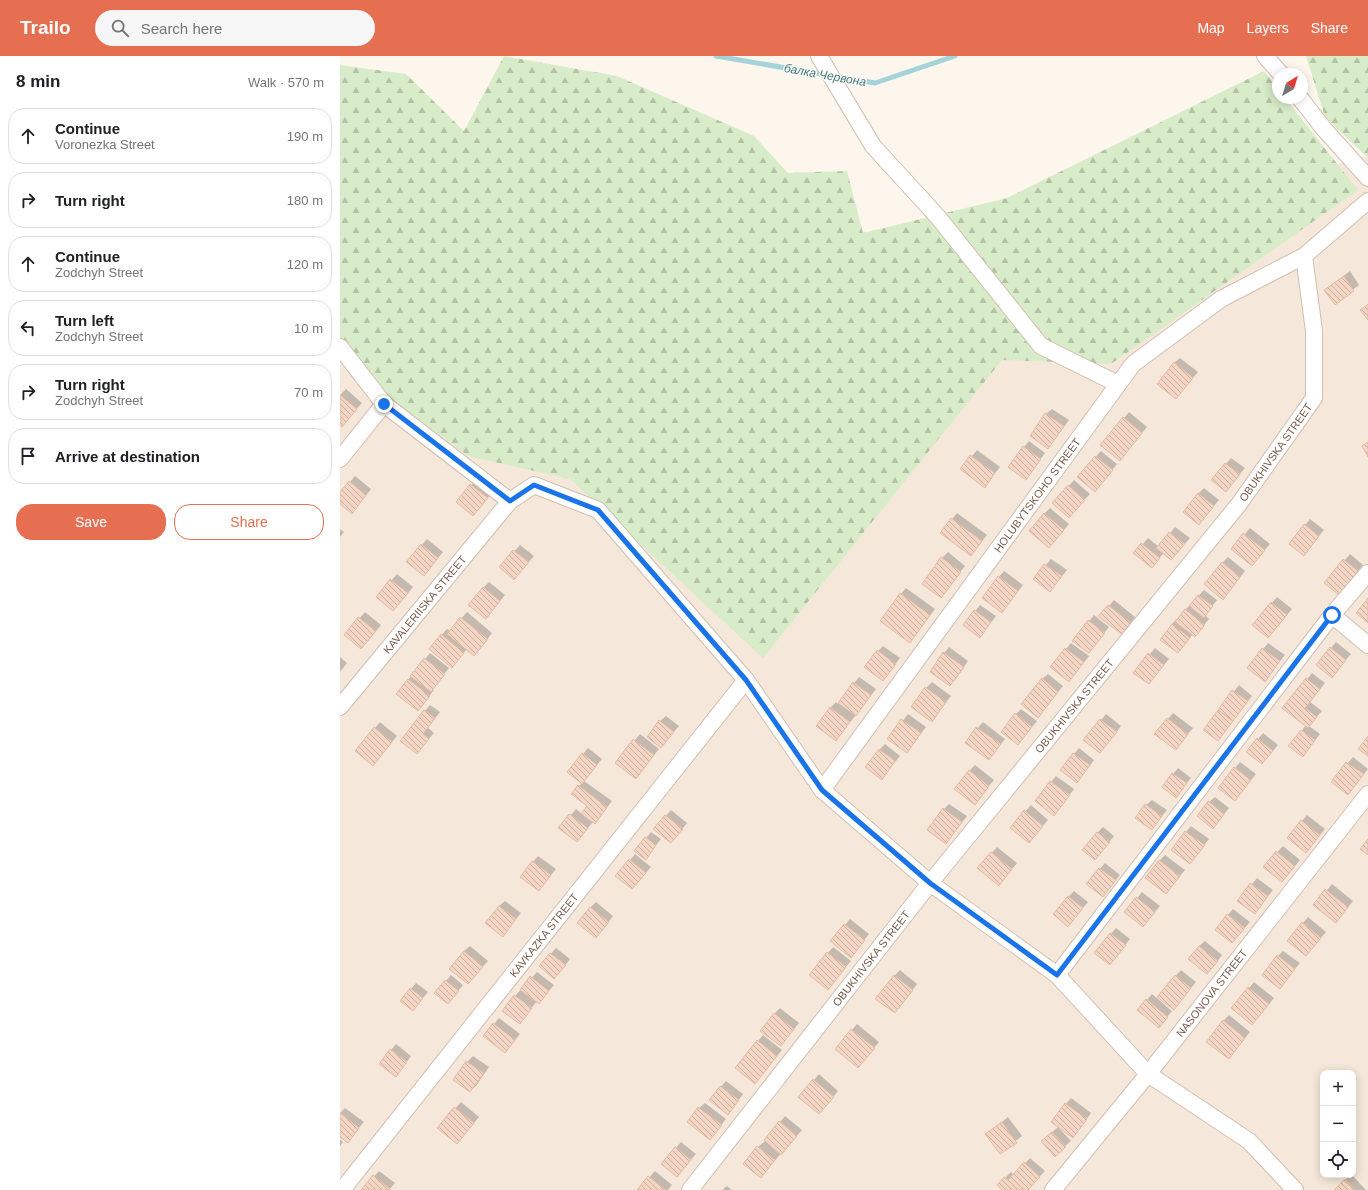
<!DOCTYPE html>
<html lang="en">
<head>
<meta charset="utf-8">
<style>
	:root { --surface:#fff; --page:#f6f6f6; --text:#202124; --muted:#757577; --line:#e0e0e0; --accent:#e76f51 }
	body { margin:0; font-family:Helvetica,sans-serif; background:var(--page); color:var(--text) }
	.controls { position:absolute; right:12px; bottom:12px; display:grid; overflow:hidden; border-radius:8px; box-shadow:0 2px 10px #0003 }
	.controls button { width:36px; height:36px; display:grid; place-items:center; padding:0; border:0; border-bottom:1px solid var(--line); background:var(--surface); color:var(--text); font:20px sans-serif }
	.compass { position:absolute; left:932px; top:12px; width:36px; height:36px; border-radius:50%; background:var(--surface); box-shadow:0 2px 10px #0003; rotate:38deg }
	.stop { position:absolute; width:12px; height:12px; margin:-9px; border:3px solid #1a73e8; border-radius:50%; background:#fff }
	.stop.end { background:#1a73e8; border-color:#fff; box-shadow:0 1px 4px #0008 }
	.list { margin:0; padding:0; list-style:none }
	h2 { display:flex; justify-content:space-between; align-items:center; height:52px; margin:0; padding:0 16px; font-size:17px }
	h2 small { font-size:13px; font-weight:400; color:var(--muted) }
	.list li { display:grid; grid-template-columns:26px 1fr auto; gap:12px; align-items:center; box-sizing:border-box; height:56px; margin:0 8px 8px; padding:0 8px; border:1px solid var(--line); border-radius:16px }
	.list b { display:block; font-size:15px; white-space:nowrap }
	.list p { margin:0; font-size:13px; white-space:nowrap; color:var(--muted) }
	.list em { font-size:13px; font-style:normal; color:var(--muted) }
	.actions { display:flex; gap:8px; padding:12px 16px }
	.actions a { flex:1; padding:9px 0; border:1px solid var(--accent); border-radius:16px; text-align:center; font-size:14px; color:var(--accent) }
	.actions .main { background:var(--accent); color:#fff }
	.icon { flex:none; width:22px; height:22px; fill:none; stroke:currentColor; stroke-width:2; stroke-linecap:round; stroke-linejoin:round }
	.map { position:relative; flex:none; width:1028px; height:1134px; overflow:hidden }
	header { display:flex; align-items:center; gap:24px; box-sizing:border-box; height:56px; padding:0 20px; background:var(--accent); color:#fff }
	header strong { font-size:19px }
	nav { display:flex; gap:22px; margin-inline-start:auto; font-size:14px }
	.search { width:280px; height:36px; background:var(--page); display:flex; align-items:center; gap:10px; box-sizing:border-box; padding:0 14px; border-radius:22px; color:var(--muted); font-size:15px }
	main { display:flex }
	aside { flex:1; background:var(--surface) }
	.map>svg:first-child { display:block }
</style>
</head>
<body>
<header>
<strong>Trailo</strong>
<div class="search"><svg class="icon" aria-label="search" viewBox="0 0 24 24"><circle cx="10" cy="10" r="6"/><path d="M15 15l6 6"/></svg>Search here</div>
<nav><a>Map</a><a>Layers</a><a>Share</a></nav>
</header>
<main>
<aside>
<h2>8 min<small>Walk · 570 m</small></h2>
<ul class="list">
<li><svg class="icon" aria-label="ahead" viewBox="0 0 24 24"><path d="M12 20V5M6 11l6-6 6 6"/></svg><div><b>Continue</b><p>Voronezka Street</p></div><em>190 m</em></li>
<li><svg class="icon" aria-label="right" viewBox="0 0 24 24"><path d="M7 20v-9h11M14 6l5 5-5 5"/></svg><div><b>Turn right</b></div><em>180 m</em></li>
<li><svg class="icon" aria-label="ahead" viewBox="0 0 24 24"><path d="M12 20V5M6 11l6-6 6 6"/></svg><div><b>Continue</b><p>Zodchyh Street</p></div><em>120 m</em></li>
<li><svg class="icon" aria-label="left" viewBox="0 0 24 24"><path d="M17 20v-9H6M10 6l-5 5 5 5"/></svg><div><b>Turn left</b><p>Zodchyh Street</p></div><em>10 m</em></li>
<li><svg class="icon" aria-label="right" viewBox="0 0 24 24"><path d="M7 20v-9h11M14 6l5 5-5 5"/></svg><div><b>Turn right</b><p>Zodchyh Street</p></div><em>70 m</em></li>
<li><svg class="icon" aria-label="arrive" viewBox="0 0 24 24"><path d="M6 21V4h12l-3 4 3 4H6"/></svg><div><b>Arrive at destination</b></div></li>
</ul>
<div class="actions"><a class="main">Save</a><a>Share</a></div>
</aside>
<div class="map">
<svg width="1028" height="1134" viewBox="0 0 1028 1134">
	<defs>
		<pattern id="forest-firs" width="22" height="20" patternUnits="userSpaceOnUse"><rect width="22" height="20" fill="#d8ecc9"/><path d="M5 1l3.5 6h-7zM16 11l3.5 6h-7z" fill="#b4c2a5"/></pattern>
		<pattern id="building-back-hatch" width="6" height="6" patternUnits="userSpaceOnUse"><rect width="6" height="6" fill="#f3d5c3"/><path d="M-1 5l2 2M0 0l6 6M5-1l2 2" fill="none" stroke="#cab0a1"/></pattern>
	</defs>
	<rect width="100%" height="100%" fill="#fdf6ec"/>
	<path fill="#f5e8da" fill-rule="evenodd" d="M1028 100V1134H0V208L695 188ZM983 1017H1013V1119H983Z"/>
	<path fill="url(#forest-firs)" d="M164 0 277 20 414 80 448 117 507 115 523 177 667 142 924 15 938 33V42H945L1018 134 771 308 662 304 423 602 230 423 128 400 0 304V9L66 18 124 75Z
		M966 0H1028V102L985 61Z"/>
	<path fill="#0003" d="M1010 215 1019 229 995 247 985 234Z
		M840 302 858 316 836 342 834 307Z
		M6 333 22 347 7 364 0 368V339Z
		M712 353 729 364 713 386 708 392 706 358Z
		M789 356 807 371 785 398 784 362Z
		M689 385 705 397 686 423 684 391Z
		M637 394 660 411 645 430 621 413Z
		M761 395 777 408 760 429 738 421Z
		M891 402 905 412 886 435 873 424Z
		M15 420 31 433 17 451 0 447V438Z
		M137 423 153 436 138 453 117 446Z
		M734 424 750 438 734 455 714 447Z
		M864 432 879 444 859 468 858 438Z
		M710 452 729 468 715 485 704 458Z
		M617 457 647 479 631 499 601 477Z
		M970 463 984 474 964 499 965 469Z
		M835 471 850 482 836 498 824 497 812 510 795 497 808 482 819 491Z
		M910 472 930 488 912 509 892 493Z
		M0 473 4 476 0 481Z
		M87 483 103 496 89 513 68 506Z
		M180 489 194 500 174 523 160 511Z
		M608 496 625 510 601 540 602 502Z
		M1010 498 1023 509 999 537 986 527Z
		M888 501 905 515 888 537 882 507Z
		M711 503 727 514 710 535 694 523Z
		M664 515 683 529 667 550 659 521Z
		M57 518 73 531 59 548 37 541Z
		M149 526 165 539 151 556 143 532Z
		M566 532 595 553 575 580 570 585 561 538Z
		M864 534 877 544 865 559 869 563 860 574 853 578 838 596 832 568Z
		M937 541 952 553 934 575 913 569Z
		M774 544 795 561 787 572 760 560Z
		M640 549 656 560 640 581 624 569Z
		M25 556 41 569 27 586 5 579Z
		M127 556 152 577 140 593H127L117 605 90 592 107 573 110 575Z
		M754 559 769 571 754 590 734 584Z
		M996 586 1011 598 992 620 977 609Z
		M731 587 749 600 734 619 711 611Z
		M928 587 945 599 925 624 908 612Z
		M543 590 560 602 548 618 538 595Z
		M609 591 628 605 616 623 610 629 604 597Z
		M815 592 829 603 809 627 795 616Z
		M90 597 109 612 92 633 94 634 78 654 68 624Z
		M0 601 7 607 0 616Z
		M972 617 985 627 970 646 982 655 969 670 980 678 968 694 950 690 966 669 944 652Z
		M708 618 723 630 703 655 702 623Z
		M519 621 536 633 521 653 496 683 477 669 491 651 496 646 498 648Z
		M592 626 611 640 592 664 586 632Z
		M899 629 912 640 878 684 864 674Z
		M90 649 100 656 88 672 94 677 77 697 85 655Z
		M681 653 697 665 678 688 676 658Z
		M833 657 853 672 836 693 816 677Z
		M568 658 586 671 567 696 549 683Z
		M766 658 781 670 765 691 745 684Z
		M326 660 339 670 326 685 320 665Z
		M40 666 57 680 38 703 35 672Z
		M643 666 665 683 649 703 626 686Z
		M923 677 938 689 927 702 907 696Z
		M300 678 319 693 296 722 276 707Z
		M545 688 560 700 542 722 539 694Z
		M248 692 262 703 244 725 272 745 260 761 255 767 253 766 237 785 220 772 236 753 242 758 248 750 239 730 242 727 228 716Z
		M739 692 754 704 742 720 721 714Z
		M1013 701 1028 713 1008 738 992 726Z
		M900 706 916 718 895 744 879 732Z
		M635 709 654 724 634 748 629 715Z
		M838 712 851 722 836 740 833 718Z
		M716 720 734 733 719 753 696 745Z
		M875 741 889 752 878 766 869 746Z
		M812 744 827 754 811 773 806 749Z
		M609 748 627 760 606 787 604 753Z
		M691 749 708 764 689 786 671 772Z
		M331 754 347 767 337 780 315 773Z
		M967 759 985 773 966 796 962 765Z
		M851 770 869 783 850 807 832 793Z
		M763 771 774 780 755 803 757 777Z
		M311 776 321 783 306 802 296 795Z
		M943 790 960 804 947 820 924 811Z
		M657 791 677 807 664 823 639 812Z
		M295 798 311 811 298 826 277 820Z
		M825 799 845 814 826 837 819 805Z
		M198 800 216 813 204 828 181 820Z
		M765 807 780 819 763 840 748 828Z
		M917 822 933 834 915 856 899 844Z
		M992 828 1013 845 1001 860 975 849Z
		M734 835 748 846 733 864 728 841Z
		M802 836 820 850 803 870 786 856Z
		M165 845 181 857 163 879 159 850Z
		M256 846 273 860 262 875 250 852Z
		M893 853 910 866 892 886 876 873Z
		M968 861 986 876 966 899 963 867Z
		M510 863 529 878 516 895 492 885Z
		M776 872 790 883 770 908 755 896Z
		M865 885 882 899 873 911 859 890Z
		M130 890 148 905 128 927 124 895Z
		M493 891 511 905 488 932V897Z
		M216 892 230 903 220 916 200 910Z
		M943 895 960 907 940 931 938 900Z
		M560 914 577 928 560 951 554 920Z
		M841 914 856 926 839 947 818 940Z
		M197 916 214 929 199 947 197 945 180 967 164 955 175 940Z
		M111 919 123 929 113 941 106 925Z
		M914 926 934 942 918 962 909 932Z
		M76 927 88 936 73 954 71 933Z
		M812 938 832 955 824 965 807 944Z
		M440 952 459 967 446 983 434 958Z
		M889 959 910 976 889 1002 883 965Z
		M159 962 180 978 165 996 154 968Z
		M517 968 539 986 518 1011 512 974Z
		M423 979 442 994 415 1027 418 985Z
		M56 988 71 1000 61 1014 51 994Z
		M133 1000 149 1011 136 1030 130 1035 114 1024 127 1006Z
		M479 1018 498 1035 485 1051 474 1024Z
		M386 1025 403 1038 393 1052 370 1044Z
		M731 1042 751 1057 738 1075 726 1048Z
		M121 1046 139 1061 122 1081 98 1072Z
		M365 1047 386 1063 370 1083 359 1052Z
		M5 1052 24 1066 8 1085 0 1079V1057Z
		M445 1060 462 1074 421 1120 418 1091 424 1086Z
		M668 1061 682 1080 660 1097 647 1078Z
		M718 1071 731 1085 725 1090 708 1080Z
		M0 1083 3 1086 0 1090Z
		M341 1086 356 1098 337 1120 322 1108Z
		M690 1102 705 1115 687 1134H663L658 1129 671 1116 674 1119Z
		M39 1115 55 1127 49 1134H22Z
		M315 1115 332 1129 328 1134H298Z
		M1010 1119H1012L1026 1134H995Z
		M387 1130 392 1134H382Z"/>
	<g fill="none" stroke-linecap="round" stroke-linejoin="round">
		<path stroke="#a5d3da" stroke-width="5" d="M376 0 487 19
			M495 20 535 27 615 0"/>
	</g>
	<path fill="url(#building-back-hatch)" stroke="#e6bba3" d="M1004 220 1014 235 995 249 984 234Z
		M1028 248V264L1020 254Z
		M834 306 853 322 836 343 817 328Z
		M0 339 17 353 2 371 0 369Z
		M705 357 724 370 708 393 690 380Z
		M783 361 802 377 780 405 760 389Z
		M1028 386V401L1022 390Z
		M683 390 701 403 686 424 668 411Z
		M630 399 655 417 645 432 620 413Z
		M755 400 773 414 755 436 737 421Z
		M885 407 900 418 886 436 871 424Z
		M9 425 26 439 12 458 0 448V436Z
		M130 428 148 442 133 460 116 446Z
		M728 429 745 444 729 462 712 447Z
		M858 437 874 450 859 469 843 456Z
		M704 457 724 474 709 492 689 475Z
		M611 462 642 485 631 500 600 477Z
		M964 468 979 480 964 500 949 488Z
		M829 476 845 488 831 504 816 492Z
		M903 477 925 494 912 510 891 493Z
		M801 487 820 502 812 512 793 497Z
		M81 488 98 502 84 520 66 506Z
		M173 494 189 506 174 524 159 511Z
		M601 501 621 516 601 542 582 528Z
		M1003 503 1018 515 999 539 984 527Z
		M882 506 900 521 883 544 864 528Z
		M704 508 722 520 710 536 693 523Z
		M658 520 678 535 662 557 642 542Z
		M50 523 68 537 53 555 36 541Z
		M143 531 160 545 146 563 128 549Z
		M560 537 590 559 570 587 540 565Z
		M858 539 873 550 864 562 849 550Z
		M1028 542V567L1016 557Z
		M931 546 947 559 928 582 912 569Z
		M768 549 791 567 781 578 758 560Z
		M845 553 865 569 855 581 835 566Z
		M634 554 651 566 640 582 623 569Z
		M18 561 36 575 21 593 4 579Z
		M120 561 148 583 134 600 107 578Z
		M748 564 765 577 749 597 732 585Z
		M832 568 850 582 838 597 820 584Z
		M101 578 124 597 112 612 89 593Z
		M990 591 1006 604 992 622 976 609Z
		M725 592 744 606 729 626 710 611Z
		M922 592 940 605 925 626 907 612Z
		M537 594 556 608 543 625 524 611Z
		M603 596 624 611 610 630 590 616Z
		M808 597 824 609 809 628 793 617Z
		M84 602 105 618 91 636 70 620Z
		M702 622 718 636 698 662 681 648Z
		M966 622 980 633 965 652 977 661 968 672 942 652Z
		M68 623 90 640 78 655 56 638Z
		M513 626 531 639 516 660 498 647Z
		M585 631 606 646 592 666 571 651Z
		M892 634 908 645 893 665 878 654Z
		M490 651 510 666 496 685 476 670Z
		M84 654 95 662 83 678 89 683 77 698 60 685Z
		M878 654 893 665 878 685 863 674Z
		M675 657 692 671 678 689 661 676Z
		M827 662 848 678 836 694 814 678Z
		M561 663 581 677 567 697 547 683Z
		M760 663 777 676 760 697 743 684Z
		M319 664 334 676 321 692 307 681Z
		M34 671 52 686 33 710 15 695Z
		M636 671 661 688 649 704 625 687Z
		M961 674 975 684 963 701 948 690Z
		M1028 680V700L1018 693Z
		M917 682 933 695 922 708 906 696Z
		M293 683 314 699 296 723 275 707Z
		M539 693 555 705 542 724 525 711Z
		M242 697 257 709 242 728 227 716Z
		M733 697 750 709 737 727 720 714Z
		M1006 706 1024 718 1008 739 991 726Z
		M894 711 911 724 895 745 878 732Z
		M629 714 649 730 635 749 614 733Z
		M832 717 847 727 836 742 822 731Z
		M710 725 730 739 714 760 695 745Z
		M238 729 267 751 255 768 241 758 247 750 231 738Z
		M868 745 884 758 873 773 857 760Z
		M805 748 822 760 812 774 795 762Z
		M603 752 622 766 606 788 587 774Z
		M684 754 703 770 689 787 670 772Z
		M229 758 248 772 237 786 218 772Z
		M325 759 343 773 331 787 313 773Z
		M961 764 980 779 966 797 947 782Z
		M845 775 865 789 850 808 831 794Z
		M757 776 770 786 755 804 742 794Z
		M305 781 316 789 306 804 294 795Z
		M1028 783V799L1020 793Z
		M936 795 955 810 942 826 923 811Z
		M651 796 672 813 659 830 637 812Z
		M289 803 306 817 292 833 275 820Z
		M819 804 840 820 826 838 805 822Z
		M192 805 211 819 199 835 180 821Z
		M759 812 776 824 763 841 746 828Z
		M910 827 928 840 915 858 897 845Z
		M985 833 1008 851 996 867 973 849Z
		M728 840 743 852 728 871 713 858Z
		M796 841 815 856 803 871 784 856Z
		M159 850 176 863 163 881 145 867Z
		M250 851 269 866 256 882 237 867Z
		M887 858 905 872 892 887 875 874Z
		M962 866 981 882 966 900 947 885Z
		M504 868 525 884 511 902 490 885Z
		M770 877 786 889 770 909 754 897Z
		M859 890 878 905 867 918 848 903Z
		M124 895 143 911 128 928 109 913Z
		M487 896 506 911 488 934 469 919Z
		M210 897 226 909 214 923 199 910Z
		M937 899 955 913 940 933 922 919Z
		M554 919 573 934 555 957 535 943Z
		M835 919 851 932 834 954 817 941Z
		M190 920 209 935 199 948 180 934Z
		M105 924 119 935 108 948 94 937Z
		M908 931 929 948 912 969 891 952Z
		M70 932 83 942 73 955 60 945Z
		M174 939 192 952 180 968 162 955Z
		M806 943 828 961 819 972 797 954Z
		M434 957 454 973 441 990 420 975Z
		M883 964 905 982 889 1003 866 986Z
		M153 967 175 984 165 997 143 980Z
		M511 973 535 992 518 1012 495 993Z
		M417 984 437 1000 415 1028 395 1012Z
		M50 993 67 1006 56 1021 39 1008Z
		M126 1005 144 1017 130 1036 113 1024Z
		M473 1023 494 1041 479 1058 458 1041Z
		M380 1030 399 1044 388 1059 369 1044Z
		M725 1047 747 1063 733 1082 711 1066Z
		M114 1051 134 1067 117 1088 97 1072Z
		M358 1051 382 1069 370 1084 347 1066Z
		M0 1057 19 1072 8 1087 0 1081Z
		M439 1065 457 1080 441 1099 424 1084Z
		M662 1066 677 1087 660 1098 645 1078Z
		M712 1076 726 1091 715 1101 701 1085Z
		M417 1090 435 1104 421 1122 403 1108Z
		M335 1091 351 1104 337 1121 321 1108Z
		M684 1106 700 1121 688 1134H662L657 1129 664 1121 668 1124Z
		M33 1119 50 1133V1134H21Z
		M308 1120 326 1134H297Z
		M1005 1123 1015 1134H994Z"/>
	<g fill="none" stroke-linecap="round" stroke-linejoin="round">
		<g stroke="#d1beb0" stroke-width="18">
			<g id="minor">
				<path d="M479 0 533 90 598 161 701 290 778 328"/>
				<path d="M925 0 941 18"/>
				<path d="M960 42 984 73 1028 122"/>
				<path d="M0 291 44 348 170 445 194 429 258 454 406 624 482 734 590 827 717 919 808 1018 909 1085 955 1134"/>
				<path d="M0 403 44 348"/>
				<path d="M992 559 1028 589"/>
				<path id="s1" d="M0 651 170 445"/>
				<path id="s2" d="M482 734 793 308 881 243 964 200"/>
				<path d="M717 919 992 559 1028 517"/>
				<path id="s3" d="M2 1134 406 624"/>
				<path id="s4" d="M350 1134 590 827 899 448 974 342V275L964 200 1028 145"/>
				<path id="s5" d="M713 1134 808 1018 1028 738"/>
			</g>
		</g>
		<use href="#minor" stroke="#fff" stroke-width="16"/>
	</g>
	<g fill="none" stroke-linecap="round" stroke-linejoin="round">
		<path stroke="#1a73e8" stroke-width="5" d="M44 348 170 445 194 429 258 454 406 624 482 734 590 827 717 919 992 559"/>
	</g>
	<g text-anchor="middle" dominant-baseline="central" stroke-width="3" stroke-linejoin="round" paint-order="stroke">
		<g font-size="11" fill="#7a5c4d" stroke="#fffaf3">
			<text stroke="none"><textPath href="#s4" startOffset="942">OBUKHIVSKA STREET</textPath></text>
			<text stroke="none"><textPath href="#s2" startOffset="365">HOLUBYTSKOHO STREET</textPath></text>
			<text stroke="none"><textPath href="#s1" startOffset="133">KAVALERIISKA STREET</textPath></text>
			<text stroke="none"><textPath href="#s4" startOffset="618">OBUKHIVSKA STREET</textPath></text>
			<text stroke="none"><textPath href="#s3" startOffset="325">KAVKAZKA STREET</textPath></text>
			<text stroke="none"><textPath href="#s4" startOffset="294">OBUKHIVSKA STREET</textPath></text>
			<text stroke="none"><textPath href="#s5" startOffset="253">NASONOVA STREET</textPath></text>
		</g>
		<g font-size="12" font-style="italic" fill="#437c86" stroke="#fffaf3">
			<text transform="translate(485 19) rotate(10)">балка Червона</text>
		</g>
	</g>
</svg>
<div class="controls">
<button>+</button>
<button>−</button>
<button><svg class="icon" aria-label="locate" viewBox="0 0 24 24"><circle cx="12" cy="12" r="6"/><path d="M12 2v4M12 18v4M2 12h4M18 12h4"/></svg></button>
</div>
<svg class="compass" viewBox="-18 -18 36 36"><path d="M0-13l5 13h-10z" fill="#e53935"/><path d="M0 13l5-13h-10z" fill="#757577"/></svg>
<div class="stop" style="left:992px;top:559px"></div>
<div class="stop end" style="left:44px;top:348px"></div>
</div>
</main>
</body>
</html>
